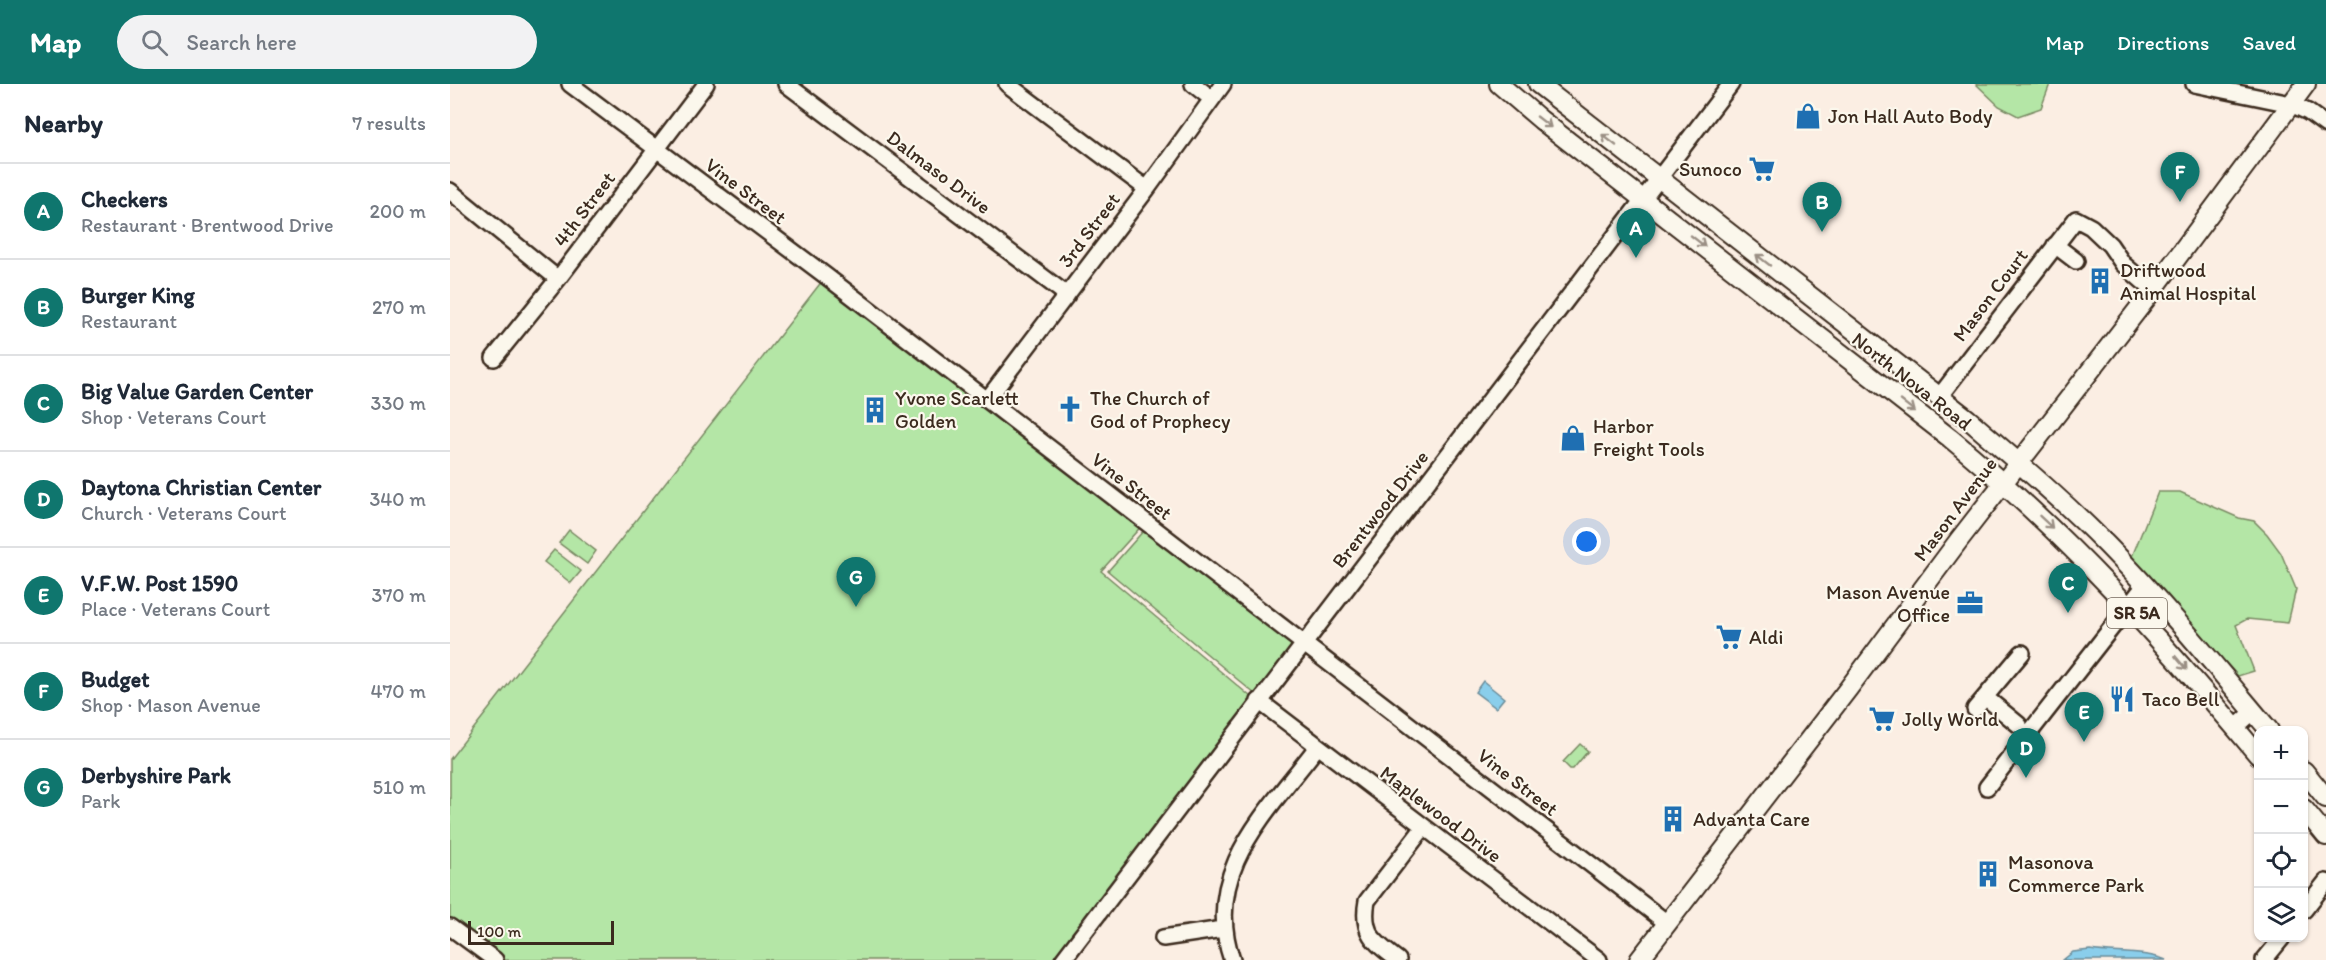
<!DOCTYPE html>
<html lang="en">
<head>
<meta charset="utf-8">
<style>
	:root { --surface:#fff; --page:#f2f2f3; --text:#1f2937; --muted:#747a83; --line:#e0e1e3; --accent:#0f766e }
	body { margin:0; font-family:Itim,sans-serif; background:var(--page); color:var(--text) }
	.controls { position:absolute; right:18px; bottom:18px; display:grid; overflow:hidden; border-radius:12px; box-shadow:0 2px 4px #0004 }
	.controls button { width:54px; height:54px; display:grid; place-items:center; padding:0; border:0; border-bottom:2px solid var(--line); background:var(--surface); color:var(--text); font:30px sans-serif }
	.scale { position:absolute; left:18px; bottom:15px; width:146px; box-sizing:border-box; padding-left:6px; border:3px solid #3b2a1e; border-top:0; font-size:16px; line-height:21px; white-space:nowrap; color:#3b2a1e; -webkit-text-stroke:4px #fbf7ec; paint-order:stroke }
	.you { position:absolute; left:1137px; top:458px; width:21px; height:21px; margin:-15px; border:4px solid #fff; border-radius:50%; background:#1a73e8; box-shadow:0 0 0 9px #1a73e833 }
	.badge { display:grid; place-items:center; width:39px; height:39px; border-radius:50%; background:var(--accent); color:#fff; font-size:20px; font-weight:700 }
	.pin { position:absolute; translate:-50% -50px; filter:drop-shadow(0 2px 3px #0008) }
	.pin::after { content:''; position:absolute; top:32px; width:21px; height:18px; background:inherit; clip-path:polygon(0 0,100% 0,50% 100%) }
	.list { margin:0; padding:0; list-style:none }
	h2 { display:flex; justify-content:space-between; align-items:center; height:78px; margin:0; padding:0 24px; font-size:26px }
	h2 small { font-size:20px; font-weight:400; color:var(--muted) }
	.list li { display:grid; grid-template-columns:39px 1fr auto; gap:18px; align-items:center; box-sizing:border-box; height:96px; padding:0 24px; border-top:2px solid var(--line) }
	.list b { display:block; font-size:22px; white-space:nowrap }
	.list p { margin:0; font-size:20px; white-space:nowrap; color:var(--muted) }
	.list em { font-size:20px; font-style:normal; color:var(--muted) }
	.icon { flex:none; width:33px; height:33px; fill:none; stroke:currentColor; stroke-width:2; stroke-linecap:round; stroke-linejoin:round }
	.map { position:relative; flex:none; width:1876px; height:876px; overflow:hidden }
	header { display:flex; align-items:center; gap:36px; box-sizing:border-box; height:84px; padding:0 30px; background:var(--accent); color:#fff }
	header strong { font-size:28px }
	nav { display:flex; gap:33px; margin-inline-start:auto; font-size:21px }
	.search { width:420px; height:54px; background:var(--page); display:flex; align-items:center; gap:15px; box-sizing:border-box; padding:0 21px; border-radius:33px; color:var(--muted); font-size:22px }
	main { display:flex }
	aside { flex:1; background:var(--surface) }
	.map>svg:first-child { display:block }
</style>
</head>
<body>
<header>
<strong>Map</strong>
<div class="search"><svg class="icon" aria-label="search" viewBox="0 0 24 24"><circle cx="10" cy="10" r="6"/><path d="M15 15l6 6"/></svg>Search here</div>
<nav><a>Map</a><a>Directions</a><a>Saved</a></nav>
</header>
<main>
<aside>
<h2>Nearby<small>7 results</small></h2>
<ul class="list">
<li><span class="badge">A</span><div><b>Checkers</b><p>Restaurant · Brentwood Drive</p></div><em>200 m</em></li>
<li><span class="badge">B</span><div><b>Burger King</b><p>Restaurant</p></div><em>270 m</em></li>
<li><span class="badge">C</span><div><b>Big Value Garden Center</b><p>Shop · Veterans Court</p></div><em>330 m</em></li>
<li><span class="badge">D</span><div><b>Daytona Christian Center</b><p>Church · Veterans Court</p></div><em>340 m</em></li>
<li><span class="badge">E</span><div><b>V.F.W. Post 1590</b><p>Place · Veterans Court</p></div><em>370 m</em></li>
<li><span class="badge">F</span><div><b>Budget</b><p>Shop · Mason Avenue</p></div><em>470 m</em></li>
<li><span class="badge">G</span><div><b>Derbyshire Park</b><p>Park</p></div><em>510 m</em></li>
</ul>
</aside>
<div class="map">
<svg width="1876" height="876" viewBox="0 0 1876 876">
	<rect width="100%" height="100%" fill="#fbeee3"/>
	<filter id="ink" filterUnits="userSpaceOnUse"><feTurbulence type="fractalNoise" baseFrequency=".0167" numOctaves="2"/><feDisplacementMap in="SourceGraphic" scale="12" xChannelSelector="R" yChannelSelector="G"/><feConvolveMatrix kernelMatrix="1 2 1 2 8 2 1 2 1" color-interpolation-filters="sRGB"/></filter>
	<g filter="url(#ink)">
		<path fill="#b4e6a6" stroke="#788862" stroke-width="1.5" d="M1526 0H1600L1591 24 1568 32 1549 22Z
			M376 192 695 438 651 487 807 618 613 876H45L0 843V675Z
			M1708 408H1730L1789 434 1804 437 1817 450 1831 469 1846 505 1838 539 1797 535 1786 541 1804 587 1788 592 1681 475Z
			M695 445 845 561 806 611 658 487Z
			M119 446 146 467 137 480 109 459Z
			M104 466 131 487 121 499 94 478Z
			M1130 660 1138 667 1123 685H1120L1113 678Z"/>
		<path fill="#8aceeb" stroke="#6a8c99" stroke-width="1.5" d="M1033 597 1054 614 1046 624 1025 608Z
			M1640 866C1664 870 1695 867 1716 876H1613L1623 868Z"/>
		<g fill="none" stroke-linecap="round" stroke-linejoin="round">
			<g stroke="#3b2a1e" stroke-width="20">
				<path id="minor" d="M120 0 376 192 1217 839
					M336 0 617 211
					M557 0 697 105
					M743 0 762 15
					M1744 0 1841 20 1858 28 1876 41
					M0 107 108 195
					M1605 161 1626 177
					M44 274 108 195 256 0
					M1489 313 1626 135 1641 143 1660 161 1673 180 1703 206
					M537 316 697 105 773 0
					M1535 613 1569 641
					M809 617 1149 876
					M1525 625 1572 569
					M1785 644 1803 628
					M1537 703 1695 501
					M1854 826 1876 798
					M0 843 45 876
					M713 854 773 845
					M613 876 1281 0
					M782 876C751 787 818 728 867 663
					M948 876C924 858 911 849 917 817L974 743
					M1814 876 1832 854"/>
			</g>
			<g stroke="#3b2a1e" stroke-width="22">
				<path id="major" d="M1049 0 1091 36 1500 354C1618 451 1711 555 1808 671
					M1088 0 1518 335C1565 376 1613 416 1657 461 1714 519 1766 583 1819 646
					M1854 687 1876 714
					M1854 725 1876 752
					M1189 876 1398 605 1509 456 1703 206 1856 0"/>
			</g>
			<use href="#minor" stroke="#fbf7ec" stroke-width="15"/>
			<use href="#major" stroke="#fbf7ec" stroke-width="18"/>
		</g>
		<defs><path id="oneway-shaft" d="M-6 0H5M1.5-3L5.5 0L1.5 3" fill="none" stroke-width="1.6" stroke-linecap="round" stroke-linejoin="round" transform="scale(1.5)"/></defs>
		<g stroke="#9b9085">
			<use href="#oneway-shaft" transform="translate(1094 38) rotate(38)"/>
			<use href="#oneway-shaft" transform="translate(1159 56) rotate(-142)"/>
			<use href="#oneway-shaft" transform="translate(1248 157) rotate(38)"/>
			<use href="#oneway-shaft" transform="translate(1313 176) rotate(-142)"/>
			<use href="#oneway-shaft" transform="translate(1458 322) rotate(38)"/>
			<use href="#oneway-shaft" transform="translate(1596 438) rotate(43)"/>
			<use href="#oneway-shaft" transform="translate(1731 579) rotate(50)"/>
		</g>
	</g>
	<defs>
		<g id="shop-bare" transform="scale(2.07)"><path d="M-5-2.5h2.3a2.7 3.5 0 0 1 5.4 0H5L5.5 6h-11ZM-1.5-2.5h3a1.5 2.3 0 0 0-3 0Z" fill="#1f6fb2" stroke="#fbf7ec" stroke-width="2.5" paint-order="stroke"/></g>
		<g id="supermarket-bare" transform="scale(2.07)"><path d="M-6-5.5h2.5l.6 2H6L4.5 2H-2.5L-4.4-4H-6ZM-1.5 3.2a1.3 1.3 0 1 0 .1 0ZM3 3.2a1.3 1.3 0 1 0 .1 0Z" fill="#1f6fb2" stroke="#fbf7ec" stroke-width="2.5" paint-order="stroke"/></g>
		<g id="building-bare" transform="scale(2.07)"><path d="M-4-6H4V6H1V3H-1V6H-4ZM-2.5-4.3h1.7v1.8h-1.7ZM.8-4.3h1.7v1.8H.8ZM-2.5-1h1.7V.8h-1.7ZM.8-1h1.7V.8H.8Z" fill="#1f6fb2" stroke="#fbf7ec" stroke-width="2.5" paint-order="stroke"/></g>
		<g id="church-bare" transform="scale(2.07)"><path d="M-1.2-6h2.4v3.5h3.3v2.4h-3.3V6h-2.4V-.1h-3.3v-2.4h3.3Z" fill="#1f6fb2" stroke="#fbf7ec" stroke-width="2.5" paint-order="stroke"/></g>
		<g id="office-bare" transform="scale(2.07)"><path d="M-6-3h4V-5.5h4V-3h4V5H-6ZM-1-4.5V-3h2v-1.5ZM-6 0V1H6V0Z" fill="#1f6fb2" stroke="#fbf7ec" stroke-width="2.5" paint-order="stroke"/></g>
		<g id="restaurant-bare" transform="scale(2.07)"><path d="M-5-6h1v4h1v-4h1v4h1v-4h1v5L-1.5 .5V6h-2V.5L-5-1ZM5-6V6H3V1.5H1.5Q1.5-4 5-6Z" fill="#1f6fb2" stroke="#fbf7ec" stroke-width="2.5" paint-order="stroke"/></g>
	</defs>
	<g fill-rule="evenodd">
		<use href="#shop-bare" x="1358" y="32"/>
		<use href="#supermarket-bare" x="1312" y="85"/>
		<use href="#building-bare" x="1650" y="197"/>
		<use href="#church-bare" x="620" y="325"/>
		<use href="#building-bare" x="425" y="326"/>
		<use href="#shop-bare" x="1123" y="354"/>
		<use href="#office-bare" x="1520" y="519"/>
		<use href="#supermarket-bare" x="1279" y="553"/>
		<use href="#restaurant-bare" x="1672" y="615"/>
		<use href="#supermarket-bare" x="1432" y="635"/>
		<use href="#building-bare" x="1223" y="735"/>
		<use href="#building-bare" x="1538" y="790"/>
	</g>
	<g text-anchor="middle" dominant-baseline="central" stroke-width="4.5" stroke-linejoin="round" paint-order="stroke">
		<rect fill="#fbf7ec" stroke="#75685c" stroke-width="1.5" x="1657" y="514" width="60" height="30" rx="4.5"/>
		<g font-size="18" font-weight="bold" fill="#3b2a1e">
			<text x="1687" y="529">SR 5A</text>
		</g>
		<g font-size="20" fill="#3b2a1e" stroke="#fbf7ec" text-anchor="start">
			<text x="1378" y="32">Jon Hall Auto Body</text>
			<text x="1292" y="85" text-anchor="end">Sunoco</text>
			<text x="1670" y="186">Driftwood<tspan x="1670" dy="23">Animal Hospital</tspan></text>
			<text x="445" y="314">Yvone Scarlett<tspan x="445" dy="23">Golden</tspan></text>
			<text x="640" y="314">The Church of<tspan x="640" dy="23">God of Prophecy</tspan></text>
			<text x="1143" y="342">Harbor<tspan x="1143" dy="23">Freight Tools</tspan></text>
			<text x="1500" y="508" text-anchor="end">Mason Avenue<tspan x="1500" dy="23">Office</tspan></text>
			<text x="1299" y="553">Aldi</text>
			<text x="1692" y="615">Taco Bell</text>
			<text x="1452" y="635">Jolly World</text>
			<text x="1243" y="735">Advanta Care</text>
			<text x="1558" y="778">Masonova<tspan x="1558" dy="23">Commerce Park</tspan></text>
		</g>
		<g font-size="20" fill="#3b2a1e" stroke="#fbf7ec">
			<text transform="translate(489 88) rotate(37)">Dalmaso Drive</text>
			<text transform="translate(296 107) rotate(37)">Vine Street</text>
			<text transform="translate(134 125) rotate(-53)">4th Street</text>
			<text transform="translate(639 146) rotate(-53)">3rd Street</text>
			<text transform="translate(1540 211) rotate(-53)">Mason Court</text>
			<text transform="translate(1462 297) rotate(38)">North Nova Road</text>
			<text transform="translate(682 402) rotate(38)">Vine Street</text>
			<text transform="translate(930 425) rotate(-52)">Brentwood Drive</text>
			<text transform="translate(1505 425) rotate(-53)">Mason Avenue</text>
			<text transform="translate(1068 698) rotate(38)">Vine Street</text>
			<text transform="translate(991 730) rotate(37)">Maplewood Drive</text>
		</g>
	</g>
</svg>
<div class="controls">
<button>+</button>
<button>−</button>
<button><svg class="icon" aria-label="locate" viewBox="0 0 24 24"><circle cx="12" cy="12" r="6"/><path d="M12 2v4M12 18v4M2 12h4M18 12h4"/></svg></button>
<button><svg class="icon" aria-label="layers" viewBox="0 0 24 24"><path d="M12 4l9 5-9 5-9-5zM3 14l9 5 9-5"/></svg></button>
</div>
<div class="scale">100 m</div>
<div class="you"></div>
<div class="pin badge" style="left:1186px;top:174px">A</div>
<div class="pin badge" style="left:1372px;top:148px">B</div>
<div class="pin badge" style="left:1618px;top:529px">C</div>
<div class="pin badge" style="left:1576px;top:694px">D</div>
<div class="pin badge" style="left:1634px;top:658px">E</div>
<div class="pin badge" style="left:1730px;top:118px">F</div>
<div class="pin badge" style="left:406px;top:523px">G</div>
</div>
</main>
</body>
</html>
